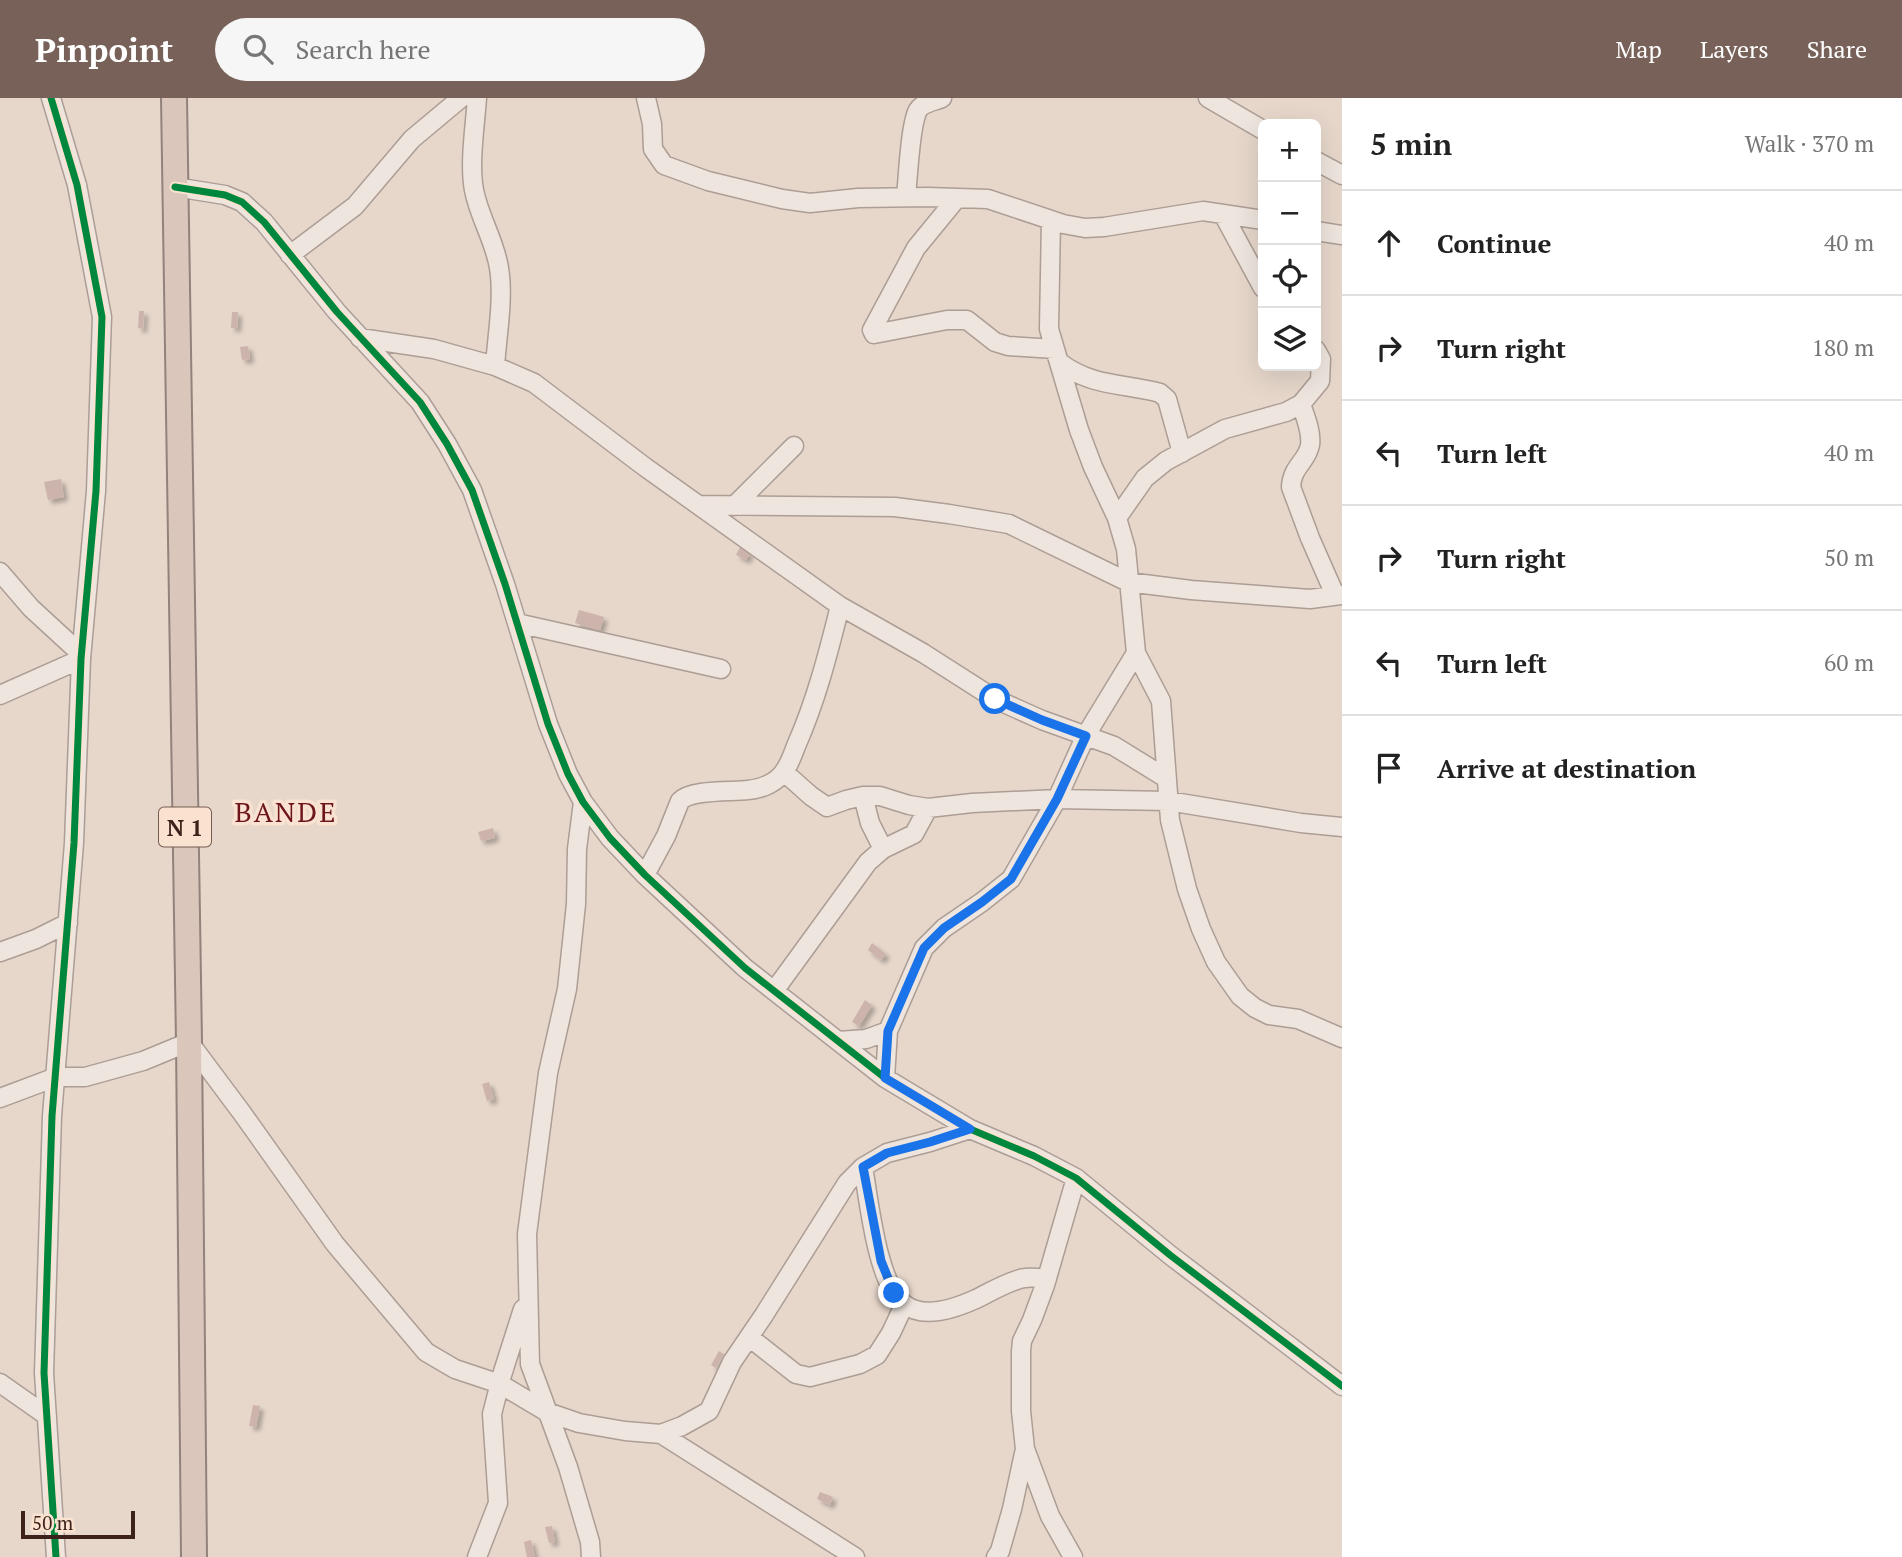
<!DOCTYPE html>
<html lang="en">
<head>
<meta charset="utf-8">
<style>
	:root { --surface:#fff; --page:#f6f6f6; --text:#222; --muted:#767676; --line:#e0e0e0; --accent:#786159 }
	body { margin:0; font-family:"PT Serif",serif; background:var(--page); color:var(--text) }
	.controls { position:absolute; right:21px; top:21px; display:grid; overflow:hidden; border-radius:10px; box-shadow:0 7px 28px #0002 }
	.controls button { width:63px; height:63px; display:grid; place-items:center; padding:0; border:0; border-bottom:2px solid var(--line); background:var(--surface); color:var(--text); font:35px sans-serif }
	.scale { position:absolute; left:21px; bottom:18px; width:114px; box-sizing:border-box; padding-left:7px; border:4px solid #3c221b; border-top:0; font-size:19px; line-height:24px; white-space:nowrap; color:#3c221b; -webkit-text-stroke:5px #f9e2cf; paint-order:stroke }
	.stop { position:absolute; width:21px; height:21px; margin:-16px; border:5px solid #1a73e8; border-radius:50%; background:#fff }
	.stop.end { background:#1a73e8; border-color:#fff; box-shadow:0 2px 7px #0008 }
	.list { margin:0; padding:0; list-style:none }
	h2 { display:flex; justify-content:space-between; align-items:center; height:91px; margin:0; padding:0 28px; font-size:30px }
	h2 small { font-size:23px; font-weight:400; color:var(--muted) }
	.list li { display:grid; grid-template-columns:46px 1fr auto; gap:21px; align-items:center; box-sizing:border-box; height:105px; padding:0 28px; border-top:2px solid var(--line) }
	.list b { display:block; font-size:26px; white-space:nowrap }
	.list em { font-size:23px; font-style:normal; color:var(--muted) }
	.icon { flex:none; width:38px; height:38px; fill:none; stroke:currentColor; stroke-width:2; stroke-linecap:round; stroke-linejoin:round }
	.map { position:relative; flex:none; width:1342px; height:1459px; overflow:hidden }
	header { display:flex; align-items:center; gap:42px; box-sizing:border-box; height:98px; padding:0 35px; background:var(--accent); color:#fff }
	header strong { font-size:33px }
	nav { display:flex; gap:38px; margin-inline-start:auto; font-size:24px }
	.search { width:490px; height:63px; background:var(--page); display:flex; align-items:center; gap:18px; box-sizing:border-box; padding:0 24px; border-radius:38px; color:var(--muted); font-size:26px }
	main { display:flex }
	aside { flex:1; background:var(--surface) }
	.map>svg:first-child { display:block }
</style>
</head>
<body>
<header>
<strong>Pinpoint</strong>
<div class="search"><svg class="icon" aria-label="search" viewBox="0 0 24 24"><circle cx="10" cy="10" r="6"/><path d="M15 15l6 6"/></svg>Search here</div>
<nav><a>Map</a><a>Layers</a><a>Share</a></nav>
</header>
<main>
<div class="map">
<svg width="1342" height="1459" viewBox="0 0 1342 1459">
	<defs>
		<filter id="shadow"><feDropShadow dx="4" dy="4" stdDeviation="2" flood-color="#0004"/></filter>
	</defs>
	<rect width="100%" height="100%" fill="#e7d7cb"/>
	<path fill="#ccb3ab" filter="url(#shadow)" d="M139 213H144L143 231 138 230Z
		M232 214H238L237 230H231Z
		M248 248 250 261 242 262 240 249Z
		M61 381 64 399 48 402 44 384Z
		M740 449 750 455 746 462 736 457Z
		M579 512 604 519 600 532 575 525Z
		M493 730 495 740 481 743 478 734Z
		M872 845 886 856 881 862 868 852Z
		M865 902 872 907 859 928 852 924Z
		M489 984 494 1001 487 1003 482 986Z
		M719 1253 724 1256 716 1270 711 1267Z
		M253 1307 260 1308 256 1329 249 1328Z
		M820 1394 833 1399 830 1407 817 1401Z
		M552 1428 555 1444 549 1445 545 1429Z
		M531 1442 535 1459H527L524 1444Z"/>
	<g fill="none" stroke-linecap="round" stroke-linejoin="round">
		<g stroke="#ac9d95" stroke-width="21">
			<path id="minor" d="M51 0 77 87 102 219 96 393 81 561 74 745 52 1018 44 1275 56 1459
				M477 0C475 28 469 66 474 92 479 119 495 143 499 170 504 200 497 238 495 268
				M646 0 652 26 653 51 664 67 708 83 782 101 810 105 858 100 928 99 988 101 1063 126 1085 130 1104 129 1203 113 1263 122
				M1208 0 1263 32
				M1316 63 1342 77
				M175 89 225 97 242 104 264 124 337 214 420 304 447 346 472 392 505 486 548 626 568 676 583 704 610 740 645 777 745 870 885 980 970 1031 1034 1058 1076 1080 1170 1157 1342 1288
				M906 99C908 80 910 27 918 12 922 5 935 3 942 0
				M957 100 916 150 872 232 874 236 947 222H967L995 244 1008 248 1055 251
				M1223 116 1263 190
				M1051 122 1049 231 1079 332 1093 369 1117 420 1126 451 1136 555 1161 603 1170 722 1187 791 1201 831 1216 864 1240 898 1255 910 1269 917 1298 921 1342 940
				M1316 133 1342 137
				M290 157 355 108 412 41 461 0
				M360 240 434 251 495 268 534 285 645 369 840 508 923 555 995 601 1042 622 1114 648 1166 680
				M1059 264C1092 289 1122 285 1160 295L1167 301 1182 355
				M1301 306C1305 318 1312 334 1310 347 1307 364 1292 368 1291 389L1310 440 1335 497
				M700 407 895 409 949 416 1009 426 1128 484 1191 492 1310 501 1342 497
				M734 408 794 348
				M1117 420 1145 380 1166 363 1225 331 1286 314 1301 306 1320 283 1321 261 1316 252
				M0 474 31 510 81 556
				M517 525 721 571
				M0 597 81 561
				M784 674 811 698 827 709 846 702 863 698H880L909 707 928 710 972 705 1057 701 1168 703 1301 725 1342 729
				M863 698 870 725 883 751
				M583 704 577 751 576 806 567 891 548 975 527 1136 530 1266 568 1369 590 1444 591 1459
				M645 777 666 738 680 703C691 691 731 694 748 692 762 691 778 684 785 672 790 665 793 656 796 648 816 603 828 556 840 508
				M0 854 36 841 68 825
				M774 893 868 764 883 751 914 736 928 710
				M838 943 866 941 888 933
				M885 980 888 933 924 850 944 830 982 804 1011 781 1057 701 1086 637 1136 555
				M0 1000 56 979H85L143 963 189 944 242 1015 335 1146 426 1254 455 1271 500 1286 547 1314 579 1325 625 1333 661 1336 682 1328 709 1313 732 1264 764 1217 847 1085 863 1069 887 1055 930 1044 970 1031
				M863 1069C869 1102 877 1186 904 1206 924 1222 956 1210 976 1201 988 1195 1013 1181 1025 1180 1032 1179 1040 1180 1047 1181
				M749 1239 796 1276 810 1279 860 1266 877 1257 891 1235 904 1207
				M0 1285 47 1318
				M661 1336 855 1459
				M477 1459 498 1405 492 1316 502 1277 523 1211
				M996 1459 1000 1453 1012 1411 1025 1351
				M1073 1459 1050 1418 1025 1351 1021 1313V1253L1022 1243 1032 1222 1045 1187 1076 1080"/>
		</g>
		<g stroke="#91827b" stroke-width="28">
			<path id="highway" d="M174 0 189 944 194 1459"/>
		</g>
		<use href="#minor" stroke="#eee5de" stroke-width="18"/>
		<use href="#highway" stroke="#dbc6bb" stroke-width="24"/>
		<g stroke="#f9e2cf" stroke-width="11">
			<path id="cycleway" d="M51 0 77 87 102 219 96 393 81 561 74 745 52 1018 44 1275 56 1459
				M175 89 225 97 242 104 264 124 337 214 420 304 447 346 472 392 505 486 548 626 568 676 583 704 610 740 645 777 745 870 885 980 970 1031 1034 1058 1076 1080 1170 1157 1342 1288"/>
		</g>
		<use href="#cycleway" stroke="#00873e" stroke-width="7"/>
	</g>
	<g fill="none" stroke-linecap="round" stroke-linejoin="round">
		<path stroke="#1a73e8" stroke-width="9" d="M894 1195 881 1163 863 1069 887 1055 930 1044 970 1031 885 980 888 933 924 850 944 830 982 804 1011 781 1057 701 1086 638 1042 622 995 601"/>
	</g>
	<g text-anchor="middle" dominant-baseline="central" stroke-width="7" stroke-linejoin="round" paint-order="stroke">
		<rect fill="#f9e2cf" stroke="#755c51" stroke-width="2" x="159" y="709.5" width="52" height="39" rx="5"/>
		<g font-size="23" font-weight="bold" fill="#3c221b">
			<text x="185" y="729">N 1</text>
		</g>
		<g font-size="28" letter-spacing="2" fill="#6d151b" stroke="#f9e2cf">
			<text x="286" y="713">BANDE</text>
		</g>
	</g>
</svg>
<div class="controls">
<button>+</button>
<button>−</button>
<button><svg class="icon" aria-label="locate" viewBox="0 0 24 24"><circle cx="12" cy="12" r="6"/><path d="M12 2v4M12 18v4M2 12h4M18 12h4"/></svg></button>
<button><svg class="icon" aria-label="layers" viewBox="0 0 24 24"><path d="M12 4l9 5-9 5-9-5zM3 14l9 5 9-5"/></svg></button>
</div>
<div class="scale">50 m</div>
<div class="stop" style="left:995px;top:601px"></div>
<div class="stop end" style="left:894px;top:1195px"></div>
</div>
<aside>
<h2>5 min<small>Walk · 370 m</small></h2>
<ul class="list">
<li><svg class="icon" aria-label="ahead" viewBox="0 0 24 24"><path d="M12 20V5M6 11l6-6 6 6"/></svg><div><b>Continue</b></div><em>40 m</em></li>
<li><svg class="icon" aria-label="right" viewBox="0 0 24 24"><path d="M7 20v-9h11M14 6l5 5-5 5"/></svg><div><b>Turn right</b></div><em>180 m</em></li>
<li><svg class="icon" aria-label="left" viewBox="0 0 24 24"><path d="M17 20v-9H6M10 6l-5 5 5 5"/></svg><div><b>Turn left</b></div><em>40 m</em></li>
<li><svg class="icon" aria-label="right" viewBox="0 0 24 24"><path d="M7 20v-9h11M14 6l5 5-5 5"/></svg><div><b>Turn right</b></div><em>50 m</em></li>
<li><svg class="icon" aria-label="left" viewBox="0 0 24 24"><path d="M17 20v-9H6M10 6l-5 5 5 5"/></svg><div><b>Turn left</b></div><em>60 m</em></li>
<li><svg class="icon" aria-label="arrive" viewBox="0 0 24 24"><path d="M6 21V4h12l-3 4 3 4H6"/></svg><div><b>Arrive at destination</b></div></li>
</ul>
</aside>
</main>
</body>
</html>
